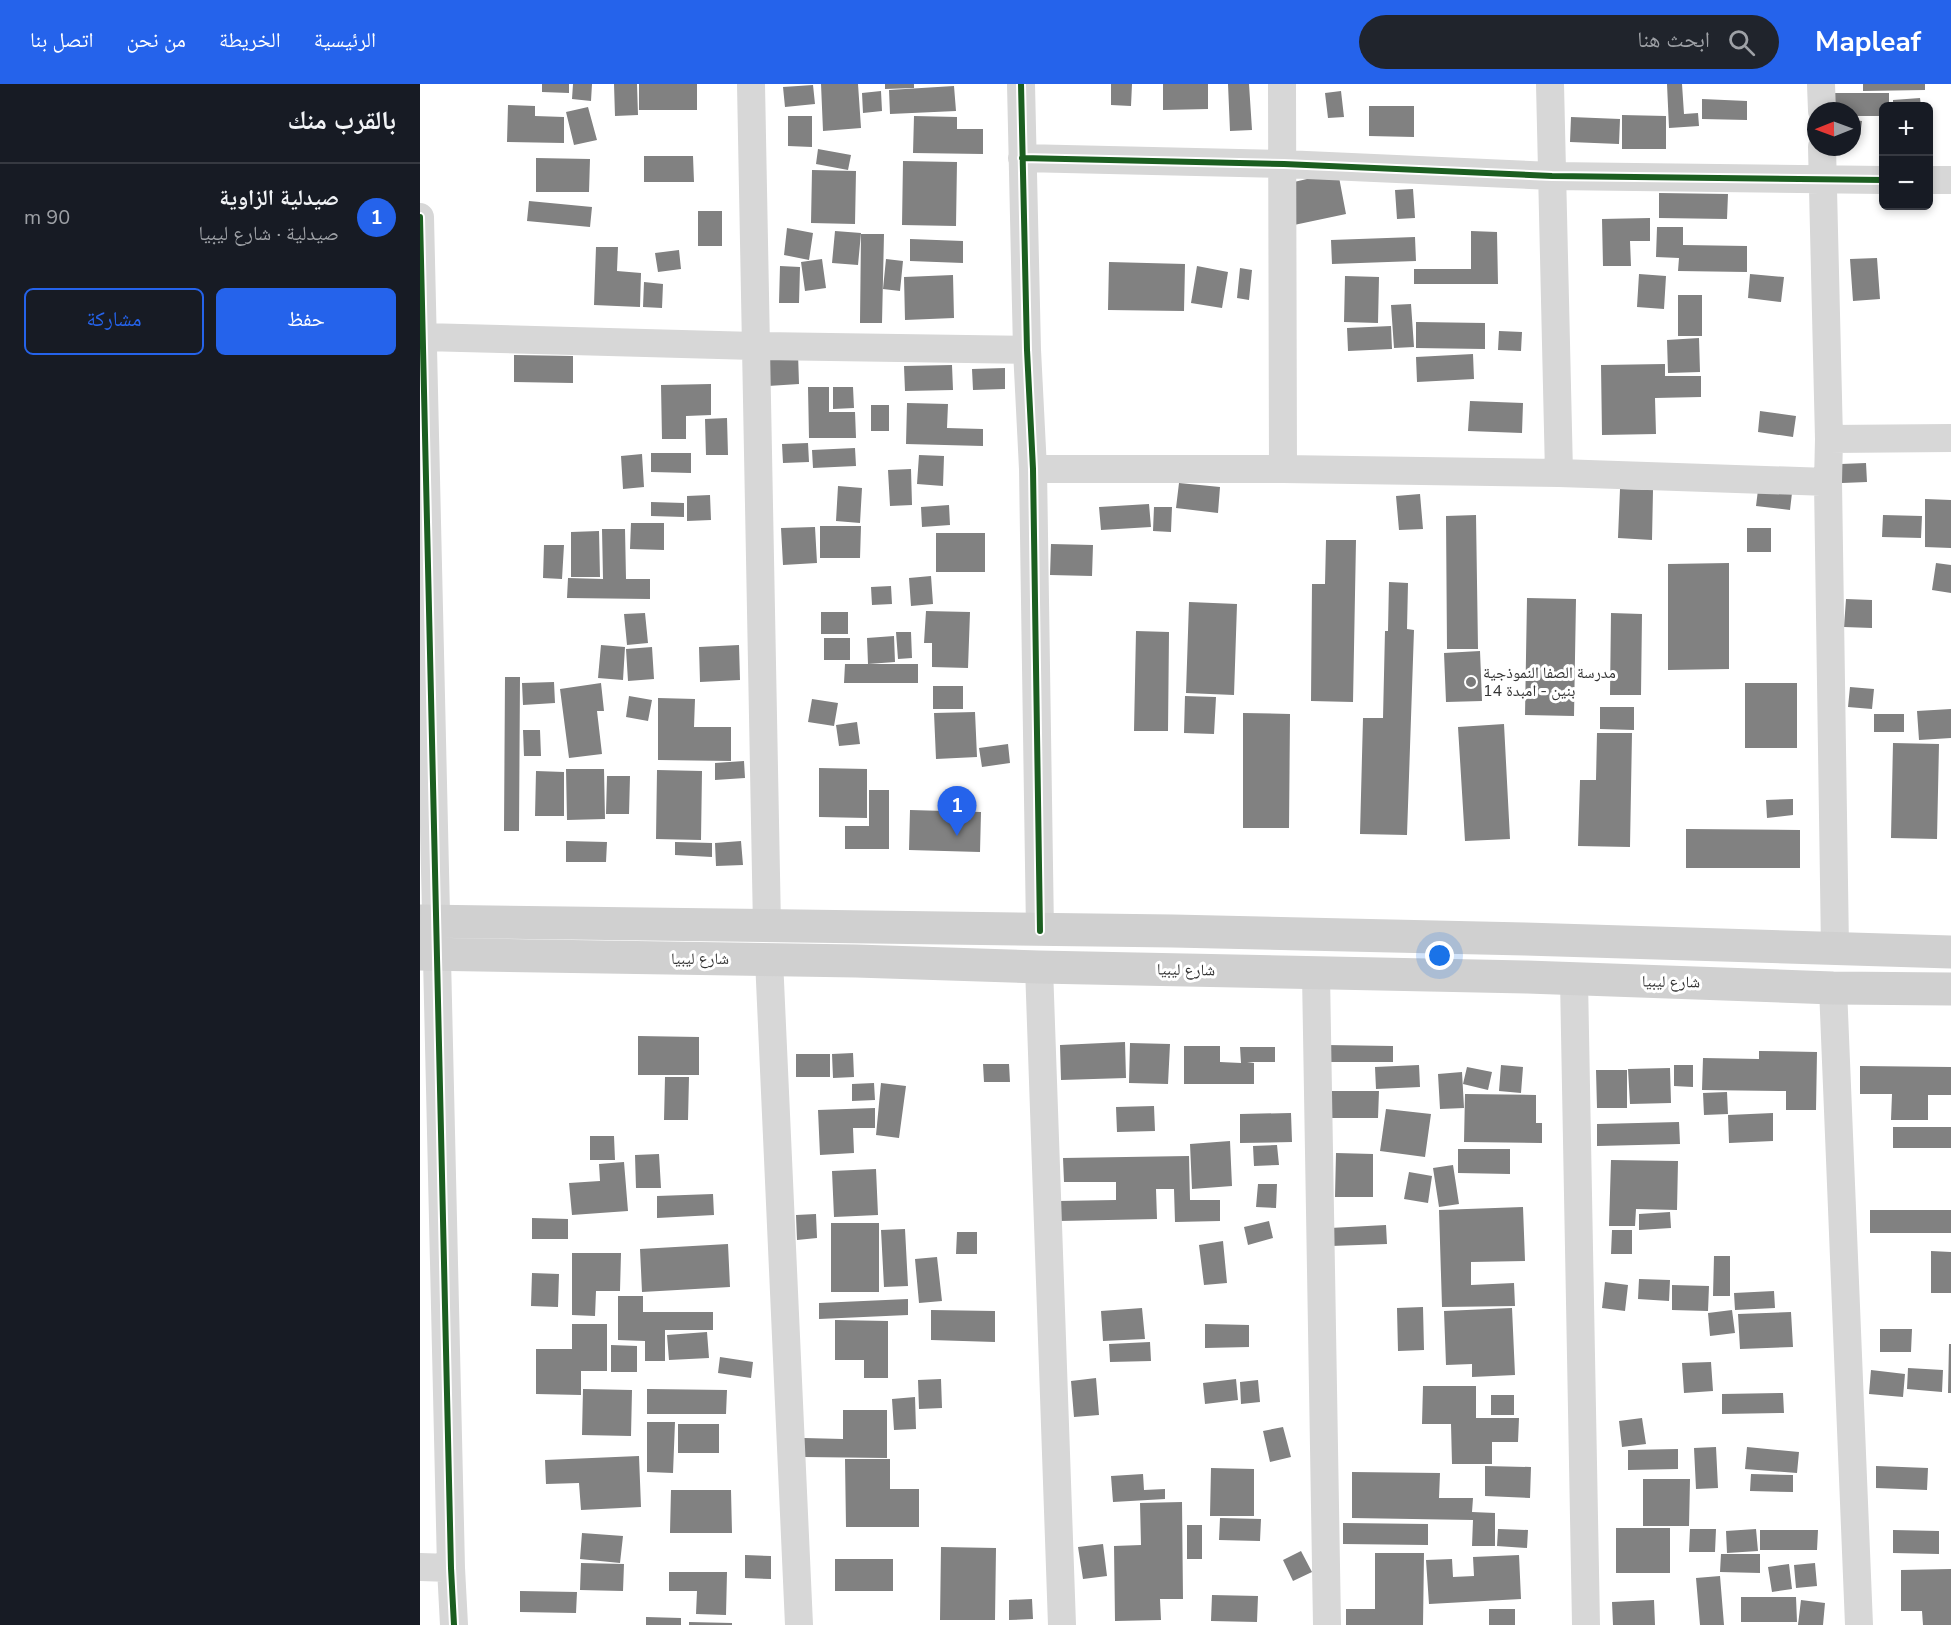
<!DOCTYPE html>
<html lang="ar">
<head>
<meta charset="utf-8">
<style>
	:root { --surface:#171b24; --page:#20242c; --text:#f1f3f6; --muted:#9ea1a6; --line:#363941; --accent:#2563eb }
	body { margin:0; font-family:"Nunito Sans","Noto Naskh Arabic",sans-serif; background:var(--page); color:var(--text); direction:rtl }
	.controls { position:absolute; right:18px; top:18px; display:grid; overflow:hidden; border-radius:9px; box-shadow:0 3px 9px #0003 }
	.controls button { width:54px; height:54px; display:grid; place-items:center; padding:0; border:0; border-bottom:2px solid var(--line); background:var(--surface); color:var(--text); font:30px sans-serif }
	.compass { position:absolute; left:1387px; top:18px; width:54px; height:54px; border-radius:50%; background:var(--surface); box-shadow:0 3px 9px #0003; rotate:269deg }
	.you { position:absolute; left:1020px; top:872px; width:21px; height:21px; margin:-15px; border:4px solid #fff; border-radius:50%; background:#1a73e8; box-shadow:0 0 0 9px #1a73e833 }
	.badge { display:grid; place-items:center; width:39px; height:39px; border-radius:50%; background:var(--accent); color:#fff; font-size:20px; font-weight:700 }
	.pin { position:absolute; translate:-50% -50px; filter:drop-shadow(0 2px 3px #0008) }
	.pin::after { content:''; position:absolute; top:32px; width:21px; height:18px; background:inherit; clip-path:polygon(0 0,100% 0,50% 100%) }
	.list { margin:0; padding:0; list-style:none }
	h2 { display:flex; justify-content:space-between; align-items:center; height:78px; margin:0; padding:0 24px; font-size:26px }
	h2 small { font-size:20px; font-weight:400; color:var(--muted) }
	.list li { display:grid; grid-template-columns:39px 1fr auto; gap:18px; align-items:center; box-sizing:border-box; height:108px; padding:0 24px; border-top:2px solid var(--line) }
	.list b { display:block; font-size:22px; white-space:nowrap }
	.list p { margin:0; font-size:20px; white-space:nowrap; color:var(--muted) }
	.list em { font-size:20px; font-style:normal; color:var(--muted) }
	.actions { display:flex; gap:12px; padding:18px 24px }
	.actions a { flex:1; padding:14px 0; border:2px solid var(--accent); border-radius:9px; text-align:center; font-size:21px; color:var(--accent) }
	.actions .main { background:var(--accent); color:#fff }
	.icon { flex:none; width:33px; height:33px; fill:none; stroke:currentColor; stroke-width:2; stroke-linecap:round; stroke-linejoin:round }
	.map { position:relative; flex:none; width:1531px; height:1541px; overflow:hidden; direction:ltr }
	header { display:flex; align-items:center; gap:36px; box-sizing:border-box; height:84px; padding:0 30px; background:var(--accent); color:#fff }
	header strong { font-size:28px }
	nav { display:flex; gap:33px; margin-inline-start:auto; font-size:21px }
	.search { width:420px; height:54px; background:var(--page); display:flex; align-items:center; gap:15px; box-sizing:border-box; padding:0 21px; border-radius:33px; color:var(--muted); font-size:22px }
	main { display:flex }
	aside { flex:1; background:var(--surface) }
	.map>svg:first-child { display:block }
</style>
</head>
<body>
<header>
<strong>Mapleaf</strong>
<div class="search"><svg class="icon" aria-label="search" viewBox="0 0 24 24"><circle cx="10" cy="10" r="6"/><path d="M15 15l6 6"/></svg>ابحث هنا</div>
<nav><a>الرئيسية</a><a>الخريطة</a><a>من نحن</a><a>اتصل بنا</a></nav>
</header>
<main>
<div class="map">
<svg width="1531" height="1541" viewBox="0 0 1531 1541">
	<rect width="100%" height="100%" fill="#fff"/>
	<path fill="#818181" d="M122 0H149V9L122 8Z
		M153 0H172L171 17 152 15Z
		M194 0H217L218 31 195 32Z
		M219 0H277V26H219Z
		M401 0H438L441 44 403 47Z
		M465 0H494V4L465 5Z
		M691 0H712L711 22 691 21Z
		M743 0H788V25L743 26Z
		M808 0H829L832 46 810 47Z
		M1247 0H1262L1264 30 1278 29 1279 42 1249 44Z
		M1443 0H1505V6L1443 7Z
		M393 1 395 20 365 23 363 3Z
		M534 2 536 27 470 30 469 6Z
		M461 7 462 27 443 29 442 9Z
		M921 7 924 33 908 34 905 9Z
		M1415 9H1469V22H1464V32H1432V27H1415Z
		M1500 14 1501 22H1473V16Z
		M1282 15 1327 17V36L1282 35Z
		M88 21 115 22V32L144 33V59L87 58Z
		M949 22H994V53L949 52Z
		M168 23 177 56 154 61 146 28Z
		M1202 31 1246 32V65H1202Z
		M368 32H392V63L368 62Z
		M494 32 537 33V45H563V70L493 69Z
		M1151 33 1200 35 1199 60 1150 58Z
		M1432 36 1442 37 1440 52 1432 51Z
		M398 65 431 71 428 86 396 80Z
		M224 72H273L274 98H224Z
		M116 74 170 75 169 108H116Z
		M483 77 537 78 536 142 482 141Z
		M392 86 436 87 435 140 391 139Z
		M918 88 926 130 874 141 865 100Z
		M993 105 995 134 977 135 975 106Z
		M1239 109 1308 110 1307 135 1239 134Z
		M109 117 172 123 170 143 107 137Z
		M278 127H302V162H278Z
		M1230 134V157H1210L1211 182H1183L1182 135Z
		M1237 143H1263V161L1327 162V188L1258 187 1259 174 1236 173Z
		M367 144 393 149 389 176 364 171Z
		M415 147 441 149 438 181 412 179Z
		M1051 147 1077 148 1078 200H994V185H1051Z
		M441 150H464L462 239H440Z
		M995 153 996 177 912 180 911 156Z
		M490 155 543 157V179L490 177Z
		M176 163H198L197 187 221 189 220 223 174 221Z
		M259 166 261 185 238 188 235 169Z
		M1457 174 1460 215 1433 217 1430 175Z
		M402 175 406 204 385 207 381 178Z
		M466 175 483 177 480 207 463 205Z
		M689 178 765 180 764 227 688 226Z
		M360 182 380 183 379 219H359Z
		M777 182 808 188 802 224 771 219Z
		M820 184 832 186 829 216 817 214Z
		M1219 190 1246 192 1244 225 1217 223Z
		M1330 190 1364 193 1361 218 1328 214Z
		M533 191 534 234 485 236 484 193Z
		M925 192 959 193 958 239 924 238Z
		M224 198 243 200 242 224 223 223Z
		M1258 211H1282V252H1258Z
		M991 220 994 263 974 264 971 221Z
		M996 238 1065 239V265L996 264Z
		M971 242 972 265 928 267 927 244Z
		M1079 247 1102 248 1101 267 1078 266Z
		M1279 254 1280 288 1248 289 1247 256Z
		M378 269 379 300 348 302 346 271Z
		M1053 270 1054 295 997 298 996 273Z
		M94 271 153 272V299L94 298Z
		M1245 280V292H1281V313L1235 314 1236 350 1182 351 1181 281Z
		M532 281 533 306 485 307 484 282Z
		M585 284V305L553 306 552 285Z
		M291 300V331L266 332V355H242L241 301Z
		M388 303H409V328H435L436 354H389Z
		M413 303H433L434 324 413 325Z
		M1050 317 1103 319 1102 349 1048 347Z
		M487 319 528 320 527 344 563 345V362L486 360Z
		M451 321H469V347H451Z
		M1340 327 1376 332 1373 353 1338 348Z
		M307 334 308 371H286L285 335Z
		M388 359 389 378 363 379 362 360Z
		M435 364 436 382 393 384 392 366Z
		M231 369H271V389L231 388Z
		M222 370 224 403 203 405 201 372Z
		M499 371 524 372 523 402 497 400Z
		M1446 379 1447 398 1422 399 1421 380Z
		M491 385 492 421 470 422 468 386Z
		M759 399 800 403 798 429 756 424Z
		M418 402 442 404 440 439 416 437Z
		M1200 405 1233 406 1232 456 1198 454Z
		M1338 406 1372 409 1370 426 1336 422Z
		M1000 410 1003 445 979 446 976 412Z
		M290 411 291 436 267 437V412Z
		M1505 415 1531 416V464L1505 463Z
		M231 418 264 419V433L231 432Z
		M729 420 731 443 681 446 679 423Z
		M529 421 530 441 502 443 501 423Z
		M734 423H752L751 448 733 447Z
		M1056 431 1058 565H1027L1026 432Z
		M1463 431 1502 432 1501 454 1462 453Z
		M211 439H244V466L210 465Z
		M400 442H441L440 474H400Z
		M395 443 397 479 363 481 361 444Z
		M1327 444H1351V468H1327Z
		M182 445H205L206 495H230V515L147 514 148 494 183 495Z
		M179 447 180 493H151V448Z
		M516 449H565V488H516Z
		M906 456H936L933 618 891 617 892 500H905Z
		M631 460 673 461 672 492 630 491Z
		M124 461H144L142 495 123 494Z
		M1309 479V585L1248 586V480Z
		M1516 479 1531 481V509L1512 506Z
		M511 492 513 520 491 522 489 494Z
		M969 498 988 499 987 545 994 546 987 751 940 750 943 634H963L965 547H968Z
		M471 502 472 520 452 521 451 503Z
		M1107 514 1156 515 1154 632 1105 631Z
		M1426 515 1452 516V544L1424 543Z
		M769 518 817 520 814 611 766 609Z
		M506 527 550 528 548 584 512 583V559H504Z
		M401 528H428V550H401Z
		M225 529 228 559 207 561 204 530Z
		M1191 529 1222 530 1221 611H1190Z
		M716 547 749 548 748 647H714Z
		M476 548H491L492 574 478 575Z
		M474 552 475 578 448 580 447 554Z
		M404 554H430V576H404Z
		M181 561 205 563 203 596 178 594Z
		M319 561 320 596 280 598 279 563Z
		M232 563 234 595 208 597 206 565Z
		M1060 567 1062 617 1026 618 1024 569Z
		M425 580H498V599H424Z
		M85 593H100L99 747H84Z
		M134 598 135 619 103 621 102 599Z
		M181 599 184 627H177L182 670 149 674 140 605Z
		M1325 599H1377V664H1325Z
		M513 602H543V625H513Z
		M1430 603 1454 605 1452 625 1428 623Z
		M209 612 232 616 228 637 206 633Z
		M765 612 796 613 794 650 764 649Z
		M238 614 275 615 274 643H311V677L238 676Z
		M392 615 418 619 414 642 388 638Z
		M1180 623H1214V646L1180 645Z
		M1531 625V654L1499 656 1497 627Z
		M555 628 557 673 516 675 514 629Z
		M823 629 870 630 869 744H823Z
		M1454 630H1484V648H1454Z
		M437 638 440 660 419 662 416 641Z
		M1084 640 1090 755 1045 757 1038 643Z
		M103 646H120L121 672H104Z
		M1177 649H1212L1210 763 1158 762 1160 696H1176Z
		M1473 659 1519 660 1517 755 1471 754Z
		M588 660 590 679 562 683 559 664Z
		M324 677 325 694 295 696V679Z
		M399 684 447 685V734L399 733Z
		M146 685H184L185 735 147 736Z
		M237 686 282 687 281 756 236 755Z
		M116 687 144 688V732H115Z
		M187 692H210L209 730H186Z
		M449 706H469V765H425V742H449Z
		M1373 715V731L1347 734 1346 716Z
		M490 726 561 728 560 768 489 766Z
		M1266 745 1380 746V784H1266Z
		M146 757 187 758 186 778H146Z
		M321 757 323 781 296 782 295 759Z
		M255 758 292 759V773L255 771Z
		M218 952 279 953V991H218Z
		M705 958 706 994 641 996 640 961Z
		M710 959 750 960 748 1000 709 999Z
		M906 961 973 962V978H906Z
		M764 962H800V978L821 979 820 963H855V978H827L834 979V1000H764Z
		M1339 967 1397 968 1396 1026H1366V1007L1282 1006 1283 974 1339 975Z
		M433 969 434 993 413 994 412 970Z
		M376 970H410V993H376Z
		M563 980H589L590 998H564Z
		M999 981 1000 1003 956 1005 955 983Z
		M1081 981 1103 983 1101 1009 1079 1007Z
		M1254 981H1273V1003L1254 1002Z
		M1440 982 1531 983V1011H1508V1036H1471L1472 1010H1440Z
		M1047 983 1072 988 1068 1006 1043 1000Z
		M1250 984 1251 1019 1210 1020 1208 985Z
		M1176 986H1207V1024H1177Z
		M1042 988 1044 1024 1020 1025 1018 990Z
		M245 993H269L268 1036H244Z
		M454 999 455 1016 432 1017V1000Z
		M461 999 486 1002 479 1054 456 1051Z
		M908 1007H959L958 1034H908Z
		M1307 1008 1308 1030 1284 1031 1283 1009Z
		M1045 1010 1116 1011V1039H1122V1059L1044 1058Z
		M734 1022 735 1047 697 1048 696 1023Z
		M455 1024V1044H433L434 1069 400 1071 398 1026Z
		M966 1025 1011 1030 1005 1073 960 1067Z
		M871 1029 872 1058 820 1059V1030Z
		M1353 1029V1057L1309 1059 1308 1031Z
		M1259 1038 1260 1060 1177 1062V1040Z
		M1473 1043H1531V1064H1473Z
		M170 1052H194L195 1076H170Z
		M810 1057 812 1102 772 1105 770 1060Z
		M857 1061 859 1081 834 1082 833 1062Z
		M1038 1065H1090V1090L1038 1089Z
		M916 1069 953 1070V1113H915Z
		M239 1070 241 1104H216L215 1071Z
		M769 1072 770 1116H800V1137L755 1138 754 1105H736L737 1135 639 1137 638 1117 696 1116V1098H644L643 1074Z
		M1191 1076 1258 1077 1257 1126 1216 1125 1215 1142H1189Z
		M204 1078 208 1127 152 1131 149 1099 180 1097 179 1080Z
		M1033 1081 1039 1120 1019 1123 1013 1084Z
		M456 1085 458 1131 414 1133 412 1087Z
		M989 1088 1012 1092 1008 1119 984 1115Z
		M838 1100H857L856 1124 836 1123Z
		M293 1110 294 1131 237 1134V1112Z
		M1103 1123 1105 1177 1051 1178V1201L1094 1199 1095 1222 1022 1223 1019 1126Z
		M1450 1126H1531V1149H1450Z
		M1250 1128 1251 1144 1219 1146V1130Z
		M396 1130 397 1154 377 1156 376 1131Z
		M112 1134 148 1135V1155H112Z
		M849 1137 853 1154 828 1161 824 1143Z
		M411 1139H459V1208H411Z
		M966 1141 967 1160 911 1162 910 1144Z
		M485 1145 488 1202 464 1203 461 1146Z
		M1192 1146H1212V1170H1191Z
		M537 1148H557V1170H536Z
		M803 1157 807 1199 784 1201 779 1161Z
		M308 1160 310 1203 222 1208 220 1165Z
		M1511 1167 1531 1168V1209H1511Z
		M152 1169H201L200 1207H176L175 1232 152 1231Z
		M1294 1172H1310V1212H1293Z
		M517 1173 522 1217 499 1219 495 1175Z
		M112 1189 139 1190 138 1223 111 1222Z
		M1219 1195 1250 1196 1249 1217 1218 1215Z
		M1185 1198 1208 1201 1205 1227 1182 1224Z
		M1252 1201 1289 1202 1288 1227 1252 1226Z
		M1354 1207 1355 1224 1315 1226 1314 1209Z
		M198 1212H223V1228H293V1246H245V1277H225V1257L198 1256Z
		M488 1215V1231L399 1235V1219Z
		M1003 1223 1004 1266 978 1267 977 1224Z
		M722 1224 725 1255 683 1257 681 1227Z
		M1092 1224 1095 1291 1052 1293V1280L1026 1281 1024 1227Z
		M511 1226 575 1227V1258L511 1256Z
		M1312 1226 1315 1249 1290 1252 1288 1229Z
		M1371 1228 1373 1263 1320 1265 1318 1230Z
		M415 1236 468 1237V1294H444V1276H415Z
		M152 1240H187V1287H161V1311L116 1310V1265H152Z
		M785 1240 829 1241V1263L785 1264Z
		M1460 1245H1492L1491 1268H1460Z
		M287 1248 289 1274 249 1276 247 1251Z
		M730 1258 731 1277 690 1278 689 1260Z
		M1529 1260H1531V1309H1528Z
		M191 1261 217 1262V1288H191Z
		M300 1273 333 1278 331 1294 298 1289Z
		M1291 1278 1293 1307 1264 1309 1262 1279Z
		M1488 1284 1523 1286 1522 1308 1487 1305Z
		M1451 1286 1485 1290 1483 1313 1449 1310Z
		M676 1294 679 1331 654 1333 651 1297Z
		M521 1295 522 1324 499 1325 498 1296Z
		M816 1295 818 1316 785 1320 783 1299Z
		M838 1296 840 1318 821 1320 820 1298Z
		M1003 1302H1056V1334H1099L1098 1358H1072V1380H1032L1031 1340H1002Z
		M163 1305 212 1306 211 1352 162 1351Z
		M227 1305 307 1306 306 1330H227Z
		M1363 1309 1364 1329 1302 1330V1310Z
		M1071 1311H1094V1331H1071Z
		M495 1313 496 1345 474 1346 472 1315Z
		M423 1326H467V1374L384 1373V1354L423 1355Z
		M1222 1334 1226 1360 1202 1363 1199 1337Z
		M227 1338H255L253 1389 227 1388Z
		M258 1340H299V1369H258Z
		M863 1343 871 1373 850 1378 843 1347Z
		M1296 1363 1298 1404 1276 1405 1274 1364Z
		M1327 1363 1379 1368 1377 1389 1325 1385Z
		M1258 1365V1385L1208 1386V1366Z
		M219 1372 221 1423 161 1426 159 1399 126 1400 125 1376Z
		M425 1375H470V1405H499V1443H426Z
		M1065 1382 1111 1383 1110 1414 1065 1412Z
		M1456 1382 1508 1384 1507 1406 1456 1404Z
		M791 1384 834 1385V1432H790Z
		M932 1388 1020 1389 1019 1414H1053L1052 1428 1075 1429V1462H1052L1053 1436 932 1434Z
		M723 1390 724 1406 745 1405V1415L693 1418 691 1392Z
		M1331 1390 1373 1391V1408L1330 1407Z
		M1223 1395H1270L1269 1442H1223Z
		M251 1406H311L312 1449H250Z
		M762 1418 763 1515H740L741 1536 695 1537 694 1462 721 1461 720 1419Z
		M800 1434 841 1435 840 1457 799 1456Z
		M923 1439 1008 1440V1461L923 1460Z
		M767 1441H782V1475H767Z
		M1196 1444H1250V1489H1196Z
		M1078 1445 1108 1446 1107 1464 1077 1462Z
		M1270 1445H1296L1295 1468H1269Z
		M1336 1445 1338 1467 1307 1469 1306 1447Z
		M1340 1446H1398L1397 1466H1340Z
		M1473 1446 1519 1447V1470L1473 1469Z
		M162 1449 203 1452 200 1479 160 1475Z
		M683 1460 687 1492 663 1495 658 1463Z
		M521 1463 576 1464 575 1536H520Z
		M881 1467 892 1488 873 1497 863 1476Z
		M955 1469H1004L1003 1541H926V1525H955Z
		M1301 1470H1340V1489L1300 1488Z
		M325 1471 351 1472V1495L325 1494Z
		M1099 1471 1101 1515 1009 1520 1006 1476 1032 1475 1033 1493 1054 1492 1053 1473Z
		M415 1475H473V1507H415Z
		M161 1479 204 1480 203 1507 160 1506Z
		M1395 1479 1397 1502 1376 1504 1374 1481Z
		M1369 1480 1372 1505 1352 1508 1348 1483Z
		M1531 1485V1541H1503L1502 1527H1481V1486Z
		M249 1488H307L306 1531 276 1530 277 1507H249Z
		M1300 1492 1304 1541H1280L1276 1494Z
		M100 1507 157 1508 156 1529 100 1528Z
		M792 1511 838 1512 837 1538 791 1537Z
		M1321 1513H1376L1377 1538H1321Z
		M612 1515 613 1535 589 1536V1516Z
		M1234 1516 1235 1541H1193L1192 1518Z
		M1381 1516 1405 1519 1403 1541H1378Z
		M1069 1525H1095V1541H1069Z
		M226 1533 261 1534V1541H226Z
		M269 1538 312 1539V1541H269Z"/>
	<g fill="none" stroke-linecap="round" stroke-linejoin="round">
		<path stroke="#d7d7d7" stroke-width="28" d="M331 0 347 843
			M601 0 607 266 613 385 620 847
			M862 0 863 385
			M1130 0 1139 389
			M1401 0 1402 27
			M1402 63 1409 355 1408 398 1415 865
			M602 74 864 80 1132 92 1464 96
			M1508 96H1531
			M0 133 31 1484 34 1541
			M3 253 335 262 607 266
			M1409 355 1531 354
			M613 385H863L1139 389 1408 398
			M349 875 379 1541
			M619 883 642 1541
			M896 890 907 1541
			M1154 895 1166 1541
			M1413 904 1439 1541
			M0 1483 31 1484"/>
		<path stroke="#d0d0d0" stroke-width="33" d="M0 837 753 847 1105 855 1531 868
			M0 870 436 877 619 883 1107 893 1413 904 1531 905"/>
		<g stroke="#fff" stroke-width="10">
			<path id="cycleway" d="M601 0 607 266 613 385 620 847
				M602 74 864 80 1132 92 1464 96
				M0 133 31 1484 34 1541"/>
		</g>
		<use href="#cycleway" stroke="#1b5e20" stroke-width="6"/>
	</g>
	<circle fill="#7a7a7a" stroke="#fff" stroke-width="2" cx="1051" cy="598" r="6"/>
	<g text-anchor="middle" dominant-baseline="central" stroke-width="6" stroke-linejoin="round" paint-order="stroke">
		<g font-size="16" fill="#333" stroke="#fff" text-anchor="start">
			<text x="1063" y="589">مدرسة الصفا النموذجية<tspan x="1063" dy="18">بنين - امبدة 14</tspan></text>
		</g>
		<g font-size="16" fill="#333" stroke="#fff">
			<text x="280" y="875">شارع ليبيا</text>
			<text transform="translate(766 886) rotate(1)">شارع ليبيا</text>
			<text transform="translate(1251 898) rotate(1)">شارع ليبيا</text>
		</g>
	</g>
</svg>
<div class="controls">
<button>+</button>
<button>−</button>
</div>
<svg class="compass" viewBox="-18 -18 36 36"><path d="M0-13l5 13h-10z" fill="#e53935"/><path d="M0 13l5-13h-10z" fill="#9ea1a6"/></svg>
<div class="you"></div>
<div class="pin badge" style="left:537px;top:752px">1</div>
</div>
<aside>
<h2>بالقرب منك<small></small></h2>
<ul class="list">
<li><span class="badge">1</span><div><b>صيدلية الزاوية</b><p>صيدلية · شارع ليبيا</p></div><em>90 m</em></li>
</ul>
<div class="actions"><a class="main">حفظ</a><a>مشاركة</a></div>
</aside>
</main>
</body>
</html>
